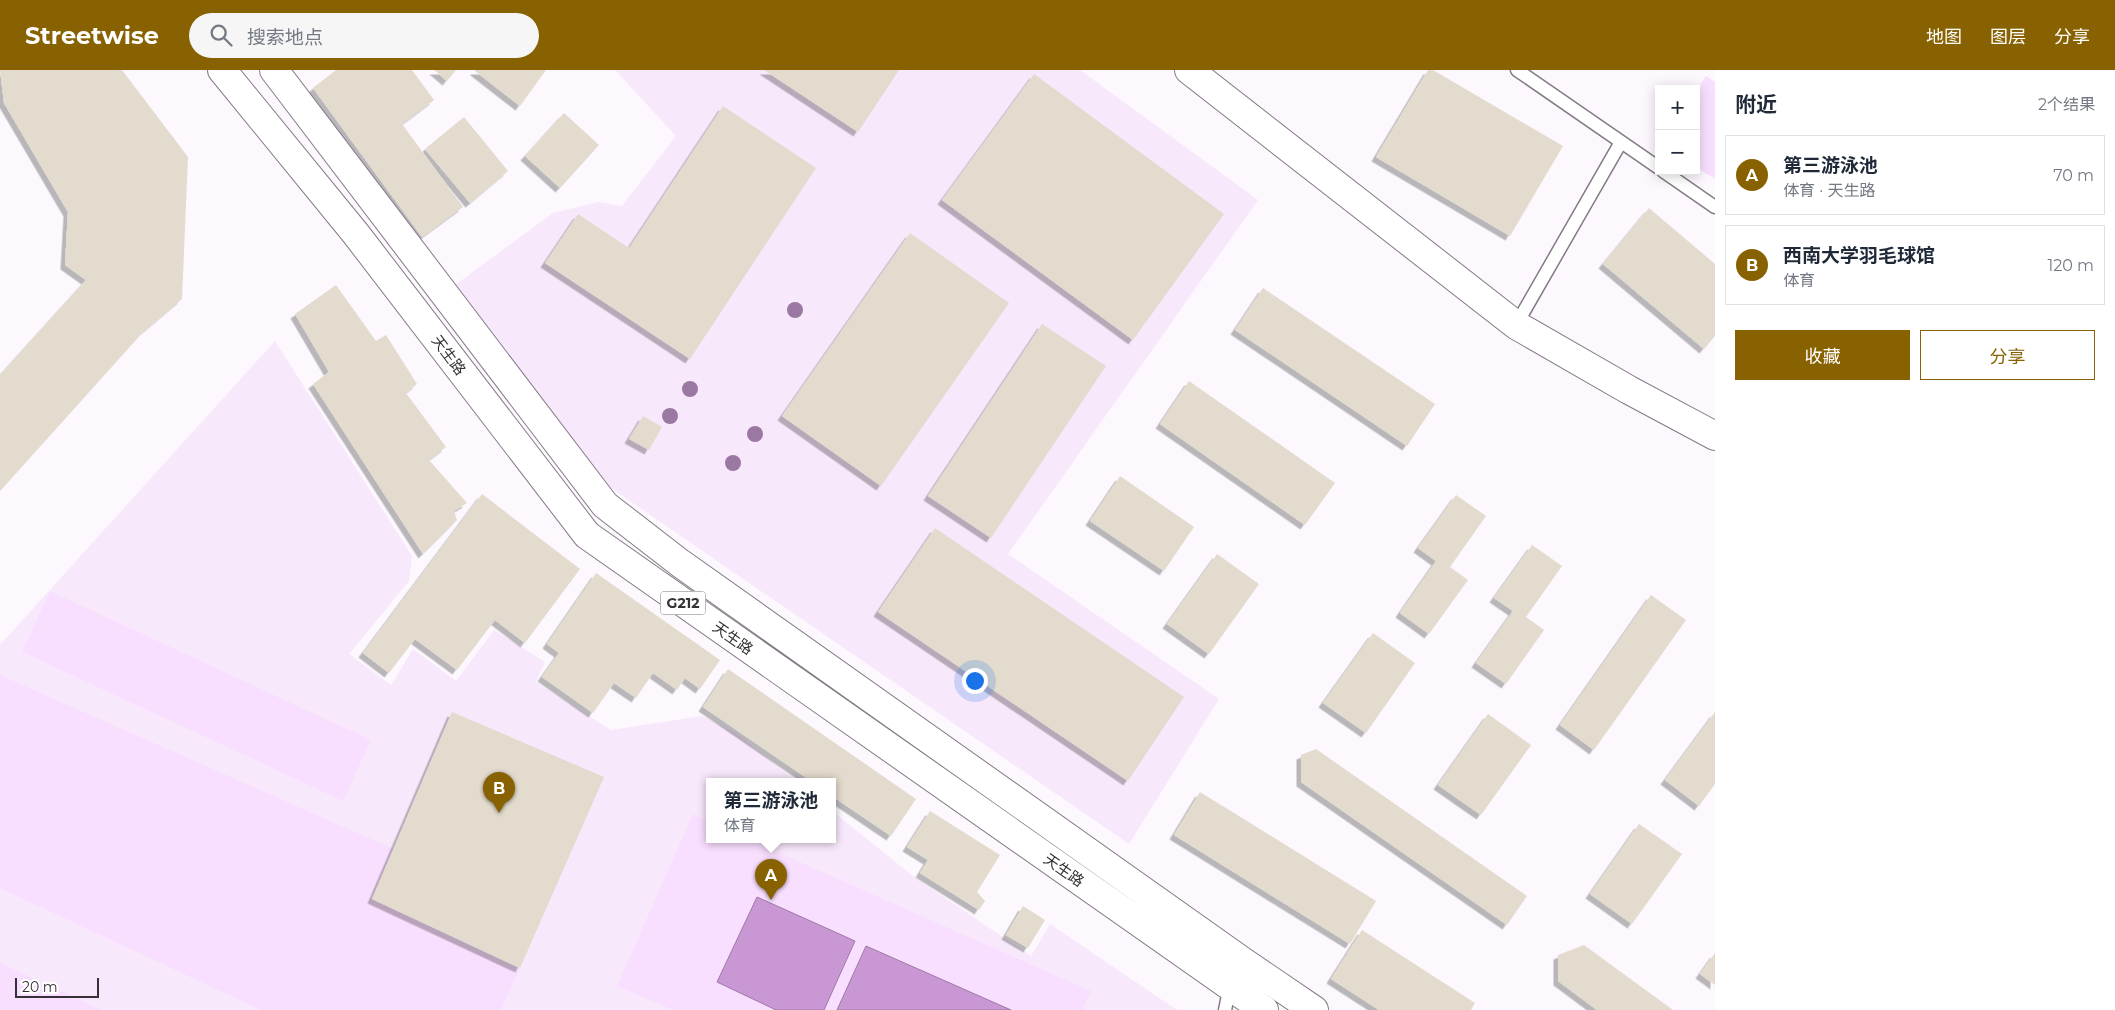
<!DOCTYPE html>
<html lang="zh">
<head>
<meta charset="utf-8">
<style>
	:root { --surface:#fff; --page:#f6f6f7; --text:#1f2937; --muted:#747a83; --line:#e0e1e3; --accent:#886100 }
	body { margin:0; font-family:Montserrat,"Noto Sans SC",sans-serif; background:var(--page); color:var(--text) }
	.controls { position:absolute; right:15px; top:15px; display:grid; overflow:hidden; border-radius:0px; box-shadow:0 2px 12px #0003 }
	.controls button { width:45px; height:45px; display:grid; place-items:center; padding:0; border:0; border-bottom:1px solid var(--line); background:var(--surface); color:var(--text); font:25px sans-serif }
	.scale { position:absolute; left:15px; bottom:12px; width:84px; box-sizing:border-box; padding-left:5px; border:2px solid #353136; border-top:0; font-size:14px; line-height:18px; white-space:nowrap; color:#353136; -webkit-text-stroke:4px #fff; paint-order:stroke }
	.you { position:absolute; left:974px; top:610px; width:18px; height:18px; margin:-12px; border:4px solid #fff; border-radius:50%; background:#1a73e8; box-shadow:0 0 0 8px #1a73e833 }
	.badge { display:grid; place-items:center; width:32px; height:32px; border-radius:50%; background:var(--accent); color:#fff; font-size:16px; font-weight:700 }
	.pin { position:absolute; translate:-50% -41px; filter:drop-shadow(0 1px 2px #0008) }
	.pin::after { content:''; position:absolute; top:26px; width:18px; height:15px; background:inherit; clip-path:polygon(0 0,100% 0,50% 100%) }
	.popup { position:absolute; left:706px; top:708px; width:130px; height:65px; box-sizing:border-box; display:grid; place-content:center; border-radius:0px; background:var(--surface); filter:drop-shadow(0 1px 4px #0005); font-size:16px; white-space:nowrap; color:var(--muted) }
	.popup b { font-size:19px; color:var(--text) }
	.popup::after { content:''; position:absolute; left:50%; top:100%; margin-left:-10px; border:10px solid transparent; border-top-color:var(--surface) }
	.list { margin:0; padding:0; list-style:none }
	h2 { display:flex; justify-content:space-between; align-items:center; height:65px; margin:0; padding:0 20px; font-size:21px }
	h2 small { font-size:16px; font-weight:400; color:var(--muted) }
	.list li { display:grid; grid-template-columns:32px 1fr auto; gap:15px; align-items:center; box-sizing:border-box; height:80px; margin:0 10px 10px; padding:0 10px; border:1px solid var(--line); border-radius:0px }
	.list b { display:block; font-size:19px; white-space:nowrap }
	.list p { margin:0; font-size:16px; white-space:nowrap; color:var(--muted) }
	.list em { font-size:16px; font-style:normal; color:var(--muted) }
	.actions { display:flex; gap:10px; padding:15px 20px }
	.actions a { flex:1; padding:11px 0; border:1px solid var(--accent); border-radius:0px; text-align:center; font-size:18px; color:var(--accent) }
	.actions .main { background:var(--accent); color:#fff }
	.icon { flex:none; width:28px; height:28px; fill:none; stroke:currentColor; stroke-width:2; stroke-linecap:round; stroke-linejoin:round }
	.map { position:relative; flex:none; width:1715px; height:940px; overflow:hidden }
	header { display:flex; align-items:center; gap:30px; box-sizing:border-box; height:70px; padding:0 25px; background:var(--accent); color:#fff }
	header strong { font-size:24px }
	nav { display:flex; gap:28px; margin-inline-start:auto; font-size:18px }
	.search { width:350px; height:45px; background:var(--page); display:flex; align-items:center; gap:12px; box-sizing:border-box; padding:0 18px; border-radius:28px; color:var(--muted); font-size:19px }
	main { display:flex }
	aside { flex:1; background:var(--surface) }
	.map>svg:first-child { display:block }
</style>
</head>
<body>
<header>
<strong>Streetwise</strong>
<div class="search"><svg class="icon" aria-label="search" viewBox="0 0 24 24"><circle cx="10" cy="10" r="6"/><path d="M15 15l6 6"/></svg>搜索地点</div>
<nav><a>地图</a><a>图层</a><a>分享</a></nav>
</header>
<main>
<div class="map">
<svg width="1715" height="940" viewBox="0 0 1715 940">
	<defs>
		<filter id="shadow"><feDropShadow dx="-4.5" dy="4.5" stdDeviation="0" flood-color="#0004"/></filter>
	</defs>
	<rect width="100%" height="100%" fill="#fcf8fd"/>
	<path fill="#f8e8fb" d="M615 0H1080L1258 130 1008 484 1219 629 1129 774 611 418 520 319 451 218 553 143 598 132 622 136 676 66Z
		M275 271 412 486 409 511 349 584 391 615 413 579 456 611 494 560 545 592 536 612 611 660 702 646 736 663 796 711H710V769H832V741L913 806 1031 886 1050 854 1177 940H0V575Z"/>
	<path fill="#f9dfff" d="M1706 6 1715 12V109L1696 97V21Z
		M50 521 371 670 343 731 22 582Z
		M0 605 394 779 373 829 520 898 501 940H261L0 818Z
		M693 744 710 752V769H748L1091 921 1082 940H673L617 916Z
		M0 893 102 940H0Z"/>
	<path fill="#c998d4" stroke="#9d79a5" d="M757 827 855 871 824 940H776L717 912Z
		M866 876 1011 940H837Z"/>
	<path fill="#e3dbcd" filter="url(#shadow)" d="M0 0H122L188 87 182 229 143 262 0 421V305L86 210 65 195 68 142 4 33Z
		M336 0H412L434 30 402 54 463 137 422 167 313 18Z
		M434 0H456L447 11Z
		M475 0H546L520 36 475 1Z
		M764 0H899L858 62Z
		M1428 0H1433L1563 76 1510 166 1376 87Z
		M1034 4 1224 144 1133 270 942 130Z
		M723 36 816 98 690 289 545 193 578 144 629 178Z
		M564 43 599 75 560 118 525 86Z
		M464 47 508 101 470 133 425 79Z
		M1649 138 1715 194V266L1704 279 1603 194Z
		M910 163 1009 233 881 416 782 346Z
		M336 215 376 271 386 265 417 314 406 323 446 377 429 390 467 433 454 441 457 450 423 484 313 314 329 302 295 244Z
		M1263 218 1435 334 1407 376 1235 260Z
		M1042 254 1106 296 991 468 928 426Z
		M1189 311 1335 413 1305 455 1160 354Z
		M643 346 662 357 649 380 629 369Z
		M1120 406 1194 457 1164 501 1090 451Z
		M482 424 580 499 525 573 495 550 457 600 415 569 389 603 363 583Z
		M1456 425 1486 446 1450 497 1468 510 1429 564 1400 543 1436 491 1418 478Z
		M935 458 1184 627 1128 711 878 542Z
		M1532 475 1562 496 1526 547 1544 560 1506 614 1476 593 1513 541 1494 528Z
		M1217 484 1259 514 1209 584 1167 554Z
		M596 503 720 590 700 619 685 608 677 620 653 603 636 628 614 613 593 643 542 607 559 583 547 574Z
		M1651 525 1686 550 1594 680 1560 655Z
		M1373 563 1415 593 1366 663 1323 633Z
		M728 599 916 729 891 766 832 726V711H811L703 637Z
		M452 642 604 707 520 898 372 829Z
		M1715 642V714L1699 736 1665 710Z
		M1488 644 1531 675 1481 745 1438 715Z
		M1316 679 1527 826 1507 855 1301 712V685Z
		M1200 722 1376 831 1350 874 1174 765Z
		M930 741 1000 785 977 822 985 831 979 840 920 803 928 790 907 777Z
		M1639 754 1682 784 1632 854 1590 824Z
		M1023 836 1045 850 1028 878 1006 865Z
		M1362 860 1475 933 1471 940H1379L1331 909Z
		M1584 875 1673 940H1597L1558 911V885Z
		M1715 883V915L1700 904Z"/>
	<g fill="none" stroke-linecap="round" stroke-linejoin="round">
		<g stroke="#847a86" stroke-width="15">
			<path id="service" d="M1517 0 1659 98
				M1663 101 1715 137
				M1516 255 1621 72
				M1225 940 1230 916"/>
		</g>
		<g stroke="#847a86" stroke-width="30">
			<path id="tertiary" d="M1189 0 1516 255 1629 320 1715 366"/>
		</g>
		<g stroke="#847a86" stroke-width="30">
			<path id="trunk" d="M222 0 356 164 587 465 1264 940
				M274 0 605 435 680 493 1242 891 1314 940"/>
		</g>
		<use href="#service" stroke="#fff" stroke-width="12"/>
		<use href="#tertiary" stroke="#fff" stroke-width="28"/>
		<use href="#trunk" stroke="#fff" stroke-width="28"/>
	</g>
	<g fill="#9b78a2">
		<circle cx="795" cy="240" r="8"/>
		<circle cx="690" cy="319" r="8"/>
		<circle cx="670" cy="346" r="8"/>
		<circle cx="755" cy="364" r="8"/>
		<circle cx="733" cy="393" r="8"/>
	</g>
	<g text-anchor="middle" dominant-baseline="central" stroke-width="4" stroke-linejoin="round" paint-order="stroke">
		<rect fill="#fff" stroke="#726f72" stroke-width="1" x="660.5" y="521.5" width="45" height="23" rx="4"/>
		<g font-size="14" font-weight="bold" fill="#353136">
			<text x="683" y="533">G212</text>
		</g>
		<g font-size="15" fill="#353136" stroke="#fff">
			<text transform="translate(449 285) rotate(53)">天生路</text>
			<text transform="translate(733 568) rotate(35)">天生路</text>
			<text transform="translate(1064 800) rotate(35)">天生路</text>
		</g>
	</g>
</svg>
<div class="controls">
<button>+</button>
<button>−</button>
</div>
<div class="scale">20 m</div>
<div class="you"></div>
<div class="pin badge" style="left:771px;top:830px">A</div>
<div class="popup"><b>第三游泳池</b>体育</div>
<div class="pin badge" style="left:499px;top:743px">B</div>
</div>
<aside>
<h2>附近<small>2个结果</small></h2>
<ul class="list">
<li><span class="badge">A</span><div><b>第三游泳池</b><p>体育 · 天生路</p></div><em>70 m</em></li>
<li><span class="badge">B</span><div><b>西南大学羽毛球馆</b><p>体育</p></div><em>120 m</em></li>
</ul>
<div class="actions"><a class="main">收藏</a><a>分享</a></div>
</aside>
</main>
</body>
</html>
